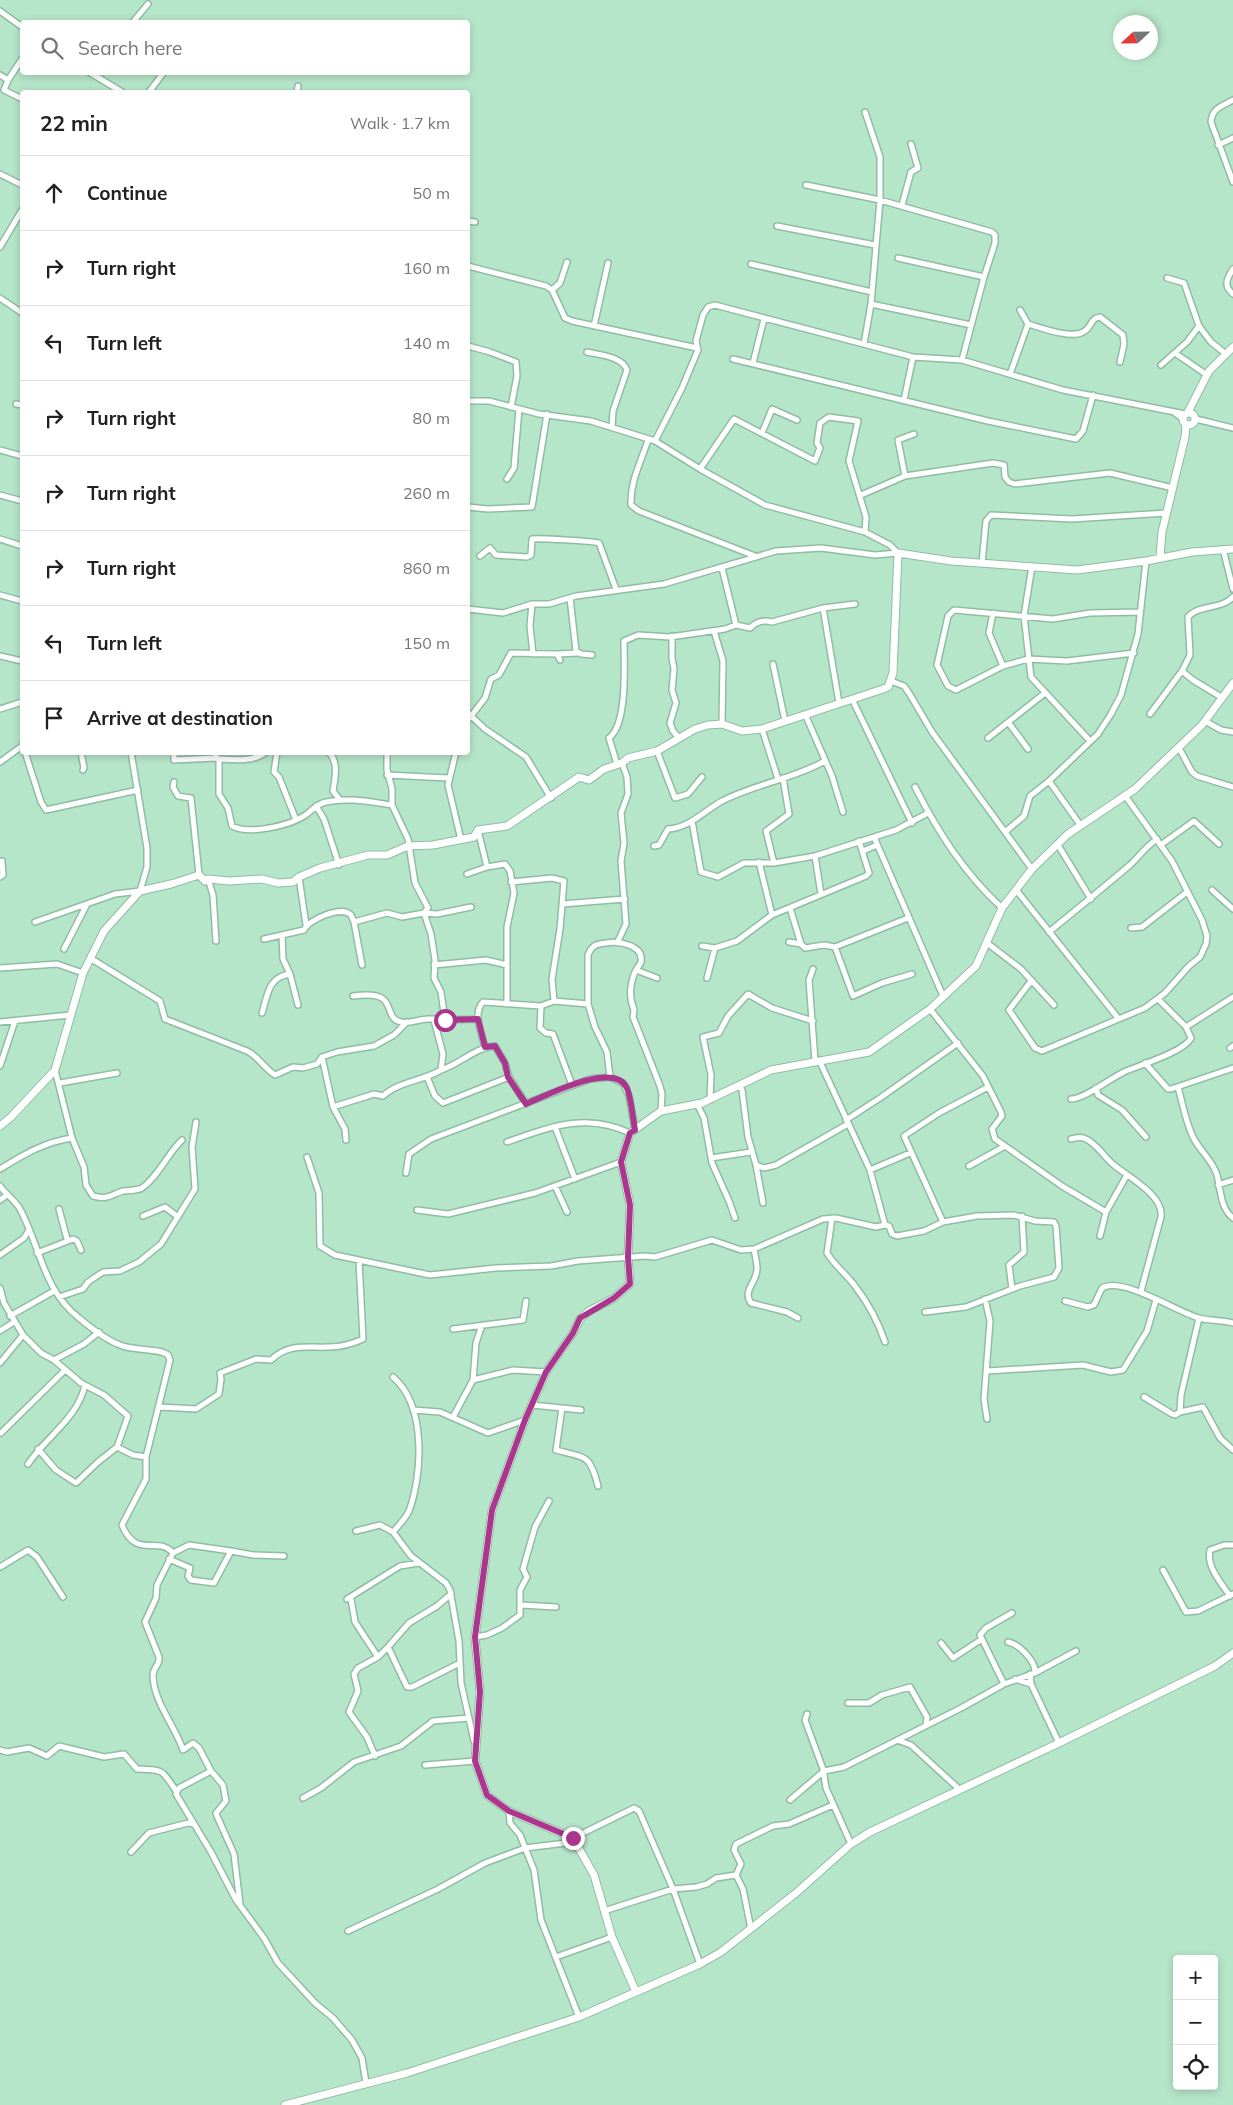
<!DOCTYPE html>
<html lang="en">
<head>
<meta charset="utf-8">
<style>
	:root { --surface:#fff; --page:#f6f6f6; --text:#202124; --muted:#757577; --line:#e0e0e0 }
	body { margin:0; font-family:Mulish,sans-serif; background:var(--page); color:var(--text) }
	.controls { position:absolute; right:15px; bottom:15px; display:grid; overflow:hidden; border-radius:5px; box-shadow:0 2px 8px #0003 }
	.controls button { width:45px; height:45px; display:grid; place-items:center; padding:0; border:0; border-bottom:1px solid var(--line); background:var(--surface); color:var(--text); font:25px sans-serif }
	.compass { position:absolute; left:1113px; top:15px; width:45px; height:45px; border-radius:50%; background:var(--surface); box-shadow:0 2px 8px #0003; rotate:248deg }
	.stop { position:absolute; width:15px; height:15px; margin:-11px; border:4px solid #ab368e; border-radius:50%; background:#fff }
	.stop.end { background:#ab368e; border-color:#fff; box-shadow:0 1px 5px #0008 }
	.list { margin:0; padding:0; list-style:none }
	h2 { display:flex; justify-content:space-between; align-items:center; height:65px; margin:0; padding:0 20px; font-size:21px }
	h2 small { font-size:16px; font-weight:400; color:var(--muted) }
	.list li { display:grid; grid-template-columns:32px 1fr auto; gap:15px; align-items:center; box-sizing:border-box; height:75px; padding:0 20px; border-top:1px solid var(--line) }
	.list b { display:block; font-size:19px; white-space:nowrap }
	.list em { font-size:16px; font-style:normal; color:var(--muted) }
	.icon { flex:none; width:28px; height:28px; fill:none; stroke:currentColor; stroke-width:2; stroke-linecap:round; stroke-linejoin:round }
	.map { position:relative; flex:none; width:1233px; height:2105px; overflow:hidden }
	.search { position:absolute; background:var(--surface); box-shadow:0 2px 8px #0003; left:20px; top:20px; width:450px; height:55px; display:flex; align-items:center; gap:12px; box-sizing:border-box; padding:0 18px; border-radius:5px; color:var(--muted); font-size:19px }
	.panel { position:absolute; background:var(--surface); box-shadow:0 2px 8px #0003; left:20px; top:90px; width:450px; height:665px; border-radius:5px }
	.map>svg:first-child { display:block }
</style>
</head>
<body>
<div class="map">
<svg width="1233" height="2105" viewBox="0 0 1233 2105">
	<rect width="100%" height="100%" fill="#b6e6ca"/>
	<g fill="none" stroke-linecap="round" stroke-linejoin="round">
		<g stroke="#8fbda3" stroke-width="8">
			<path id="street" d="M0 11 22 27
				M133 22 148 4
				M22 59 8 80 4 90 22 99
				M89 72 122 92
				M0 75 8 80
				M149 92 164 72
				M297 92 298 86
				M1233 100C1222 106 1212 108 1211 122L1233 182
				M1218 145 1233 138
				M0 174 22 185
				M806 185 880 200 992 232 995 235V243L984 277 962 360
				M902 205 911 172 918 168 911 144
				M468 221 475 222
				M777 226 875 245
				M0 247 22 210
				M898 258 984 277
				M751 264 872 292
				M468 266 546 286 552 290 565 318 572 321 697 348
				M1233 269C1227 278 1223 286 1233 294
				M1167 278 1184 283 1199 326 1211 342 1226 354
				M552 290 560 283 567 262
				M0 298 22 313
				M871 304 971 325
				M1028 324C1042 328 1071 339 1083 332 1092 328 1090 318 1100 317L1123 335 1124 344 1120 362
				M594 326 608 263
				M864 344 871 304 880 200V157L865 112
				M468 346 490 352 516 362 517 376 511 407
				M587 352C599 355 622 356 627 370L613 411 612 427
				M1175 353 1207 375
				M733 359 988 421 1076 439 1083 431 1093 395
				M753 363 764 319
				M1161 365 1187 342 1199 326
				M1010 374 1028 324 1020 310
				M904 400 913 357
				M468 401H489L539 414 591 421 655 441 700 469 765 505 865 532 890 545 898 553
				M16 404 22 405
				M1175 413 1183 419
				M1196 419 1233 428
				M762 433 772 409 797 420
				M648 440C641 462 630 481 631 505L639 511 755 556
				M655 441 682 388 698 350 696 341 703 315 708 307 715 305 913 357 962 360 1063 390 1185 414
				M0 450 22 456
				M700 469 734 419 815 461 820 448 817 443 820 423 829 417 858 421 849 461 866 517 865 532
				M905 476 898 440 914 434
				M507 479 514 468 519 409
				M0 495 22 501
				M861 495 905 476 993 463 1004 465 1005 477 1009 482 1015 484 1110 473 1173 488
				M468 507 488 509 532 507 547 414
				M0 539 22 546
				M1223 549 1233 589
				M480 556 490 548 496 555 527 557 531 555 532 539C538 538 592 541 599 543L616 589
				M982 563 986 521 991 515 1072 519 1166 513
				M1032 566 1024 616 1031 677 1090 741
				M722 568 736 625
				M0 595 22 601
				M570 598 576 651 581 654 592 655
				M532 604 530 626 533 654
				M823 608 839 703
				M468 609 503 613 532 604H549L576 596 664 584 776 551 821 548 875 555 898 553
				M993 613 989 633 1003 666
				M714 631 723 661 722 724
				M672 636V658L674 669 672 690 676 703 670 723 673 731 679 738
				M1134 653 1067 661 1028 659 1003 666 956 690 948 686 937 665 948 616 954 610 1053 619 1090 613 1140 612
				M557 654 578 653
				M0 656 22 661
				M773 664 785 721
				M1182 671 1193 680 1221 697
				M891 681 904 686 909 693 932 732 1032 869
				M852 699 912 823
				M0 709 22 702
				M805 714 832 776 843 812
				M1150 714 1182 671 1190 655 1188 617C1199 604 1221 610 1233 597
				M470 715 485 729 526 757 551 798
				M468 720 485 698 491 679 499 675 511 653 557 654 560 660
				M1205 721 1221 730 1233 732
				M1008 722 1028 749
				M762 729 778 779
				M988 738 1045 693
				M1179 748 1192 772 1197 776 1233 787
				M657 751 675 798 688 794 702 777
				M25 752 41 802 46 810 138 790
				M81 752 84 768 83 770
				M174 752V760L216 758
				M216 752V758L219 759V794L228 808 232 826C249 835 288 826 304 816 312 811 316 804 326 802 348 797 370 802 392 805
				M277 752 274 772 279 777 296 820
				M329 752C339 763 335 778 333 791L340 800
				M387 752V770L392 789V805L408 839 415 883 428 908 424 913 431 934 435 960 434 978 441 992 445 1020
				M456 752 448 785 461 840
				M219 759C233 760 255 762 266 752
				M0 762 22 746
				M617 764 609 738C628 724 624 663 624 641L638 635 670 637 725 629 736 625 750 628C757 621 763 620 772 622L823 608 855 604
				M387 775 448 778
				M1049 781 1081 826
				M174 782 173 787 178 796 191 798 199 875
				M915 787C938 832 964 873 1002 908
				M316 806 324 819 339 865
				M692 821 701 872 718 877 744 863H774L815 856 896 830 928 813
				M478 830 487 867
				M1005 832 1024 816 1030 796 1049 781 1098 734 1111 714 1121 695 1138 634 1146 561
				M874 837 943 996
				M1162 844 1194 821 1219 844
				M1058 845 1091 899
				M654 846 659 845 668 829C689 828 704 811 722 801 755 784 793 779 825 761
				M863 851 877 845
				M815 856 821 894
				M759 862 772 915
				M774 863 766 831 789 814 783 778
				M467 874 487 867 505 864 510 871 514 893 507 927V1004
				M0 877 3 875 2 861
				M299 877 306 925
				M208 879 213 895 216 941
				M511 882 552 878 564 881 560 929 552 979 554 1001
				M1212 890 1233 909
				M1017 891 1118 1018
				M562 904 625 899
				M790 908 801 944 805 948 824 945 835 947 908 918
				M35 922 115 894 140 891 147 867V848L131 752
				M1131 928 1142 927 1187 892
				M1049 932C1076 910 1103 888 1130 865 1140 856 1144 848 1157 839
				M282 935 283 959 290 974 298 1005
				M264 939 304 930C308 920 341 905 351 915 352 917 353 920 354 922
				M618 941 626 924 621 861 624 843 621 813 628 794 627 777 622 763
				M789 942 801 944
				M987 943 1021 969 1054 1005
				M702 946 715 948 737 941 772 915 866 876 869 873 859 841
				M835 947 853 996 882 983 912 974
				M64 949 86 906
				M90 958 160 1001 165 1019 247 1051C258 1056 264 1068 275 1075L293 1067 303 1068 317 1064 322 1057 337 1052 374 1046 394 1035 407 1022
				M362 965 354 922 387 913 402 917 424 913 437 914 471 907
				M434 965 486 960 507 965
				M0 968 57 964 83 973
				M813 969 809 980 815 1061
				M636 970 657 978
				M707 978 715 948
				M1031 981 1009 1010 1035 1048 1042 1051 1145 1008 1165 993 1189 966 1200 957 1206 944 1207 936 1202 920 1172 861 1126 797
				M353 996C402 989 380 1017 401 1022 410 1024 419 1019 428 1019 444 1019 461 1020 478 1019
				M541 1006 540 1028 546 1033 553 1034 572 1085
				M930 1009 983 1076 1001 1112 1002 1116 992 1129 995 1139 1062 1186 1106 1212
				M262 1013C268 994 268 977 290 974
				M0 1022 70 1015
				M1186 1027 1233 997
				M485 1047C482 1034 472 1013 483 1002L541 1006 554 1001 588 1004
				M1230 1048 1233 1046
				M322 1057 333 1107 345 1129 346 1140
				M819 1060 870 1170 885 1225 889 1226 892 1234 897 1236 924 1231 943 1222 977 1216 1014 1215 1035 1221 1054 1222 1056 1226 1059 1268 1054 1277 1020 1286 966 1307 925 1312
				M1145 1063 1168 1089H1171L1233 1068
				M0 1066 15 1021
				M55 1070 72 1138 84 1167 86 1185 93 1196C109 1200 110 1195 123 1191 129 1190 137 1191 142 1188 159 1176 167 1154 182 1140
				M441 1070C460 1064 476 1047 495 1046L505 1063 509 1077 526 1104
				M427 1077 435 1096 443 1103 509 1077
				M610 1077 607 1052 595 1027 588 1004V955C592 945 596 944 606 943 617 941 644 944 641 962 640 965 636 969 635 972 630 984 629 998 634 1010L633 1017 660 1086 662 1094 661 1111
				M60 1083 117 1073
				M739 1085 742 1090 748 1137 756 1165 763 1203
				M1178 1087C1183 1105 1186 1124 1194 1139 1201 1152 1213 1161 1217 1175 1221 1190 1220 1208 1233 1218
				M1096 1088 1098 1095 1122 1110 1146 1137
				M1071 1099C1085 1099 1112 1077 1126 1071 1141 1065 1185 1051 1191 1038L1186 1027 1158 999
				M710 1100 711 1075 703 1037 719 1033 728 1016 748 994 772 1008 813 1021
				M697 1104 704 1118 712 1163 729 1201 735 1218
				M333 1107 374 1094 383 1096C399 1081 423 1081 441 1070L443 1054 434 1020
				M846 1120 880 1098 958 1043
				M555 1127 575 1179
				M1071 1139C1076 1138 1080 1136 1086 1139 1097 1144 1104 1157 1114 1165 1128 1177 1164 1195 1161 1217L1141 1291
				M507 1142C550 1127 586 1112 630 1133
				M307 1157 319 1193 320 1246 335 1255 430 1275 496 1268 551 1266 578 1261 645 1256 655 1257 712 1240 741 1250 754 1249 823 1219 836 1218 876 1227 885 1225
				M711 1158 751 1152
				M756 1165 764 1168 776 1165 848 1124
				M969 1166 1005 1146
				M0 1169C23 1155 44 1142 72 1138
				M870 1170 910 1153
				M406 1173 409 1154 431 1139 590 1079 610 1077 623 1083 629 1096 635 1130
				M1218 1185 1233 1180
				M0 1186C6 1195 15 1200 20 1209 40 1246 43 1290 79 1318 91 1328 106 1340 120 1345 133 1351 160 1348 168 1355L170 1360 146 1457V1479L122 1525C136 1560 158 1535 173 1553L157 1585 156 1598 145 1622 159 1657C160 1665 153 1668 153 1675 153 1701 175 1726 183 1750L193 1743 199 1748 211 1771 179 1788 176 1794 211 1852 236 1900 264 1938 278 1963 315 2003 333 2018 352 2040 362 2058 366 2083
				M555 1186 567 1212
				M0 1200 7 1195
				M59 1209 67 1239
				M417 1210 448 1214 535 1193 621 1162
				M143 1216 165 1207 178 1217
				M832 1218 827 1253C835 1266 846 1274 855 1286 868 1303 878 1321 885 1342
				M943 1222 904 1136 939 1113 988 1087
				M1100 1236 1106 1212 1127 1175
				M754 1249C755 1255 757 1263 757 1269 757 1282 742 1291 751 1303L787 1312 798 1318
				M37 1253 73 1239 77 1241 81 1250
				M0 1255 24 1238 29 1230
				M0 1288 4 1303 23 1335
				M1012 1289 1009 1265 1024 1252 1022 1216
				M59 1297 83 1289 88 1282 103 1272 120 1271 139 1262 161 1244 195 1189 192 1147 196 1122
				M985 1299 990 1321 984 1399 987 1419
				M1065 1301 1088 1307 1094 1305 1102 1288C1122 1276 1177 1312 1199 1318 1210 1321 1222 1320 1233 1323
				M10 1316 54 1291
				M482 1325 476 1343 473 1380 513 1370 546 1372
				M453 1329 523 1320 526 1301
				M0 1331 14 1322
				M54 1360 84 1344 99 1332
				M0 1363 23 1335 41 1353 54 1360 81 1383 104 1395 128 1416 117 1447 98 1462 76 1483 56 1470 38 1449
				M987 1371 1083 1365 1111 1372 1123 1370 1147 1331 1156 1300
				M393 1377C426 1405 423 1473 409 1511 406 1518 398 1526 393 1532L411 1556 446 1583 450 1590 459 1641 461 1683 474 1741
				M1144 1397 1172 1414 1175 1415 1180 1412 1181 1395 1199 1318
				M532 1405 562 1408 556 1450C586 1458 590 1454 598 1486
				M160 1407 196 1409 219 1394 221 1379 220 1373 256 1359 271 1360C288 1343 307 1348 329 1347 341 1347 352 1344 363 1339L359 1261
				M562 1408 581 1410
				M413 1410 440 1412 488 1433 525 1420
				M1180 1412 1203 1407 1220 1438 1233 1450
				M453 1417 473 1380
				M1 1433 64 1371
				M117 1447 133 1455 146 1457
				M28 1464C46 1437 78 1418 85 1385
				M356 1531 380 1525 393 1532
				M173 1553 189 1545 231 1551
				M169 1559 190 1568 188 1576 191 1580 214 1583 231 1551 253 1555 284 1556
				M0 1567 28 1550 37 1557 63 1597
				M1163 1570 1186 1612 1198 1611 1233 1594
				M1230 1596C1221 1583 1206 1566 1210 1550L1224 1545H1233
				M521 1605 556 1607
				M475 1637 487 1635 502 1628 520 1615V1590L527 1577 523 1569 535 1527 549 1501
				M1008 1642C1019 1644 1036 1661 1035 1673
				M941 1643 953 1658 982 1639
				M388 1647 407 1687H412L460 1663
				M378 1657 355 1622 351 1599H347L400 1566 419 1563
				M1030 1674 1031 1684 1059 1743
				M1015 1679 1031 1684
				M1004 1684 980 1635 986 1628 1012 1613
				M848 1703H869L882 1695 910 1687 927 1717 926 1725
				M807 1714 805 1720 823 1769 826 1788 851 1844
				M897 1740 911 1745 959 1789
				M0 1750 7 1752 29 1748 47 1756 59 1746 104 1757 124 1754 137 1769C163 1770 161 1768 176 1791
				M375 1756 367 1737 349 1712 358 1691 354 1674 358 1668 378 1657 388 1647 409 1623 437 1606 451 1594
				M425 1765 475 1761
				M211 1771 223 1785 226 1801 216 1813 217 1816 234 1854 240 1904
				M303 1798 321 1788 354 1762 401 1746 433 1721 469 1718
				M790 1800 824 1771 844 1767 963 1707 1004 1684 1035 1673 1076 1651
				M509 1811 510 1823 520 1835 534 1870 541 1920 579 2017
				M573 1838 634 1808 639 1811 673 1889 700 1964
				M131 1852 149 1833 188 1823 194 1824
				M736 1875 741 1864 734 1850 736 1844 773 1826 789 1824 833 1805
				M604 1911 673 1889 696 1887 707 1884 716 1878 736 1875 743 1889 751 1929
				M348 1931 438 1889 485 1863 525 1848 574 1842
				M556 1957 612 1937"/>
		</g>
		<g stroke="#8fbda3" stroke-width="9">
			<path id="secondary" d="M1188 412 1209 371 1233 347
				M1183 419a6 6 0 1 1 12 0a6 6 0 1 1-12 0Z
				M1160 557 1162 532 1185 437 1186 424
				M0 1126 11 1117 55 1070 83 973 104 931 140 891 171 884 199 875 205 881 208 879 229 881 262 879 278 883 293 882 299 877 320 868 368 855H387L408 846 433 845 474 837 478 830 507 826 579 777 589 780 604 769 622 763 628 758 657 751 695 729 708 725 722 724 742 731 762 729 883 689 888 687 893 673 898 553 951 561 1077 570 1146 561 1192 552 1233 549
				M636 1992 612 1937 594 1875 573 1838 509 1811 487 1795 475 1761 480 1692 475 1637 492 1510 525 1420 546 1372 573 1333 580 1319 589 1311 614 1298 630 1284 628 1257 630 1205 621 1162 630 1133 661 1111 702 1103 771 1070 869 1052 930 1009 976 966 1002 908 1032 869 1068 834 1135 789 1202 725 1233 683
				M285 2105 407 2073 579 2017 700 1964 721 1952 796 1893 851 1844 870 1832 1059 1743 1215 1666 1233 1653"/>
		</g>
		<use href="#street" stroke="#fff" stroke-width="5"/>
		<use href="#secondary" stroke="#fff" stroke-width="7"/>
	</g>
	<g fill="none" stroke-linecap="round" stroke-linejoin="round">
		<path stroke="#ab368e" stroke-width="6" d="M445 1020 478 1019 485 1047 495 1046 505 1063 508 1077 526 1104C545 1096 614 1060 627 1088 631 1098 633 1119 635 1130L630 1133 621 1162 630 1205 628 1257 630 1284 614 1298 580 1318 573 1333 546 1372 525 1420 492 1510 475 1637 480 1692 475 1761 487 1795 509 1811 573 1838"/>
	</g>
</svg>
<div class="controls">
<button>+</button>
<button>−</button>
<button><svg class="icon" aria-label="locate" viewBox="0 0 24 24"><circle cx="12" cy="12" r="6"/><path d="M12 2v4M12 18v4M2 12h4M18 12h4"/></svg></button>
</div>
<svg class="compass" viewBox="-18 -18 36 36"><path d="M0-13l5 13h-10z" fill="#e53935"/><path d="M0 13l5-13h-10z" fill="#757577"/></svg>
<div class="stop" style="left:445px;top:1020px"></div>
<div class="stop end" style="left:573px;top:1838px"></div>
<div class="search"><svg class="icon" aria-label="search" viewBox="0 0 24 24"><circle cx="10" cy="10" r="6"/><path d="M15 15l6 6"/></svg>Search here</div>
<section class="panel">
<h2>22 min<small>Walk · 1.7 km</small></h2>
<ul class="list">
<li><svg class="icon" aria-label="ahead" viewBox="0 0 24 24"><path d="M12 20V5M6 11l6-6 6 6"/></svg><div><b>Continue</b></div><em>50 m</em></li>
<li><svg class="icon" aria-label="right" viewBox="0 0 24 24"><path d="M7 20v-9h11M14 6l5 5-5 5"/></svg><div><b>Turn right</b></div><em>160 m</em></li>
<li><svg class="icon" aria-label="left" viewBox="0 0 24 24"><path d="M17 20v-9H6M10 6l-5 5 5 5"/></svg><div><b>Turn left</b></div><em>140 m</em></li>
<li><svg class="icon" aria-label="right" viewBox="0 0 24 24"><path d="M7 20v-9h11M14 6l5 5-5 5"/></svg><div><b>Turn right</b></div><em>80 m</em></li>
<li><svg class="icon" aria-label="right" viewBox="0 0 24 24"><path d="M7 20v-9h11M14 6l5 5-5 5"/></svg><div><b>Turn right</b></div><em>260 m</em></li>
<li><svg class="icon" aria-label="right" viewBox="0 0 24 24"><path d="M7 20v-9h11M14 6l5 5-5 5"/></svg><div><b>Turn right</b></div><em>860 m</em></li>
<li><svg class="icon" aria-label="left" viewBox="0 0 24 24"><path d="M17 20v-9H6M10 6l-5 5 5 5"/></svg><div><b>Turn left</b></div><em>150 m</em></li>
<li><svg class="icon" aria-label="arrive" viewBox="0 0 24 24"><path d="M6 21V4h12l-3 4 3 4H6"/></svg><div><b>Arrive at destination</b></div></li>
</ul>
</section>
</div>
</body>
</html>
